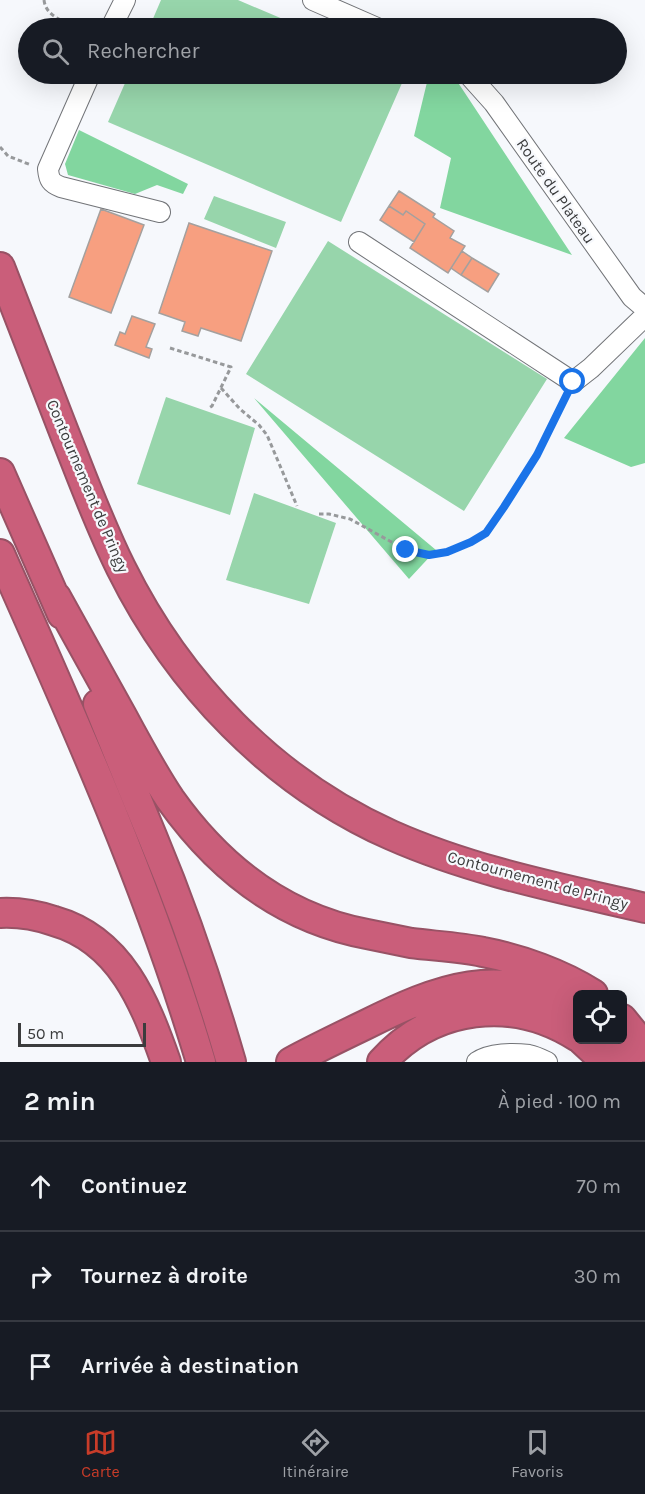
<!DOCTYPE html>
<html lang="fr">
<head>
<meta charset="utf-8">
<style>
	:root { --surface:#171b24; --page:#20242c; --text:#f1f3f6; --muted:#9ea1a6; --line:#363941; --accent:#c83c29 }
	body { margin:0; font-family:Karla,sans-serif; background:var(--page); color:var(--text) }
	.controls { position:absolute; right:18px; bottom:18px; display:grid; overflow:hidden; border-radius:9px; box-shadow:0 6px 24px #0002 }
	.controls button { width:54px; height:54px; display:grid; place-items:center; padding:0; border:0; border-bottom:2px solid var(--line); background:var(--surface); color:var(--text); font:30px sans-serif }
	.scale { position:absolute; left:18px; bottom:15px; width:128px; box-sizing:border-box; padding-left:6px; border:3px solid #3b3c3d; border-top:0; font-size:16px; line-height:21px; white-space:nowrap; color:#3b3c3d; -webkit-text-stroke:4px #f6f8fc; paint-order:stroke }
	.stop { position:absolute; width:18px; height:18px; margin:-14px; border:4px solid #1a73e8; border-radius:50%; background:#fff }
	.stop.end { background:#1a73e8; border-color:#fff; box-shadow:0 2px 6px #0008 }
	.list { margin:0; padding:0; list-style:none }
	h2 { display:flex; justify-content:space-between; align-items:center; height:78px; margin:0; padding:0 24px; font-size:26px }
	h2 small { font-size:20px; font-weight:400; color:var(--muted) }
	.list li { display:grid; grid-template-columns:39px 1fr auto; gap:18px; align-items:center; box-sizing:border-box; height:90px; padding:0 24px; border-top:2px solid var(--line) }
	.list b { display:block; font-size:22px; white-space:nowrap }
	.list em { font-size:20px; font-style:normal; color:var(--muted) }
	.icon { flex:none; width:33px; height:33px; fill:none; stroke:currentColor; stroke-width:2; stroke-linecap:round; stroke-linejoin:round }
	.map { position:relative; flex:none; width:645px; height:1062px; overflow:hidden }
	.search { position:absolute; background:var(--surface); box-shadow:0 6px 24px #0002; left:18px; right:18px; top:18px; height:66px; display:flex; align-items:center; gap:15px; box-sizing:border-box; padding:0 21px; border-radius:33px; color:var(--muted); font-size:22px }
	.sheet { height:348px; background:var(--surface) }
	nav { display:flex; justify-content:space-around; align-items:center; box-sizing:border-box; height:84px; border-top:2px solid var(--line); background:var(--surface); font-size:16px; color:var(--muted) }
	nav a { display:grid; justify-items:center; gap:3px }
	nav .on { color:var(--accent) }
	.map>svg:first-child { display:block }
</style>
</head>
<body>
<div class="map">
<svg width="645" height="1062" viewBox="0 0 645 1062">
	<rect width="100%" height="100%" fill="#f6f8fc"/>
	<path fill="#97d5ab" d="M161 0H238L304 28H149Z
		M129 74H406L341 222 108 122Z
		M214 196 286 222 276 248 204 219Z
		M328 241 547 379 464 511 246 374Z
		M166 397 255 428 230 515 137 484Z
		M254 493 336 523 309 604 226 580Z"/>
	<path fill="#82d69f" d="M429 74 455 78 572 255 440 208 451 158 414 136Z
		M79 130 188 184 183 194 157 185 135 194 68 175 65 164Z
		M645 338V463L631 467 564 438Z
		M254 398 436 550 409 579Z"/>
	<path fill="#f79f80" stroke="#a4a09e" stroke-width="1.5" d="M399 191 435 214 433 217 454 231 450 238 465 246 448 273 410 248 425 224 406 211 403 215 389 206Z
		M389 206 403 215 406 211 425 224 414 242 380 220Z
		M101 209 144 225 111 313 69 297Z
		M189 223 272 251 241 341 201 328 198 336 182 331 185 322 159 313Z
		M462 251 472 258 461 275 451 268Z
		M472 258 499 274 488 292 461 275Z
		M132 316 155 324 146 347 152 349 149 358 115 345 120 332 125 334Z"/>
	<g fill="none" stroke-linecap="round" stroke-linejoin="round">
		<g stroke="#727478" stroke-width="22">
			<path id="minor" d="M313 0 377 28
				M111 28 125 0
				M90 74 48 169C49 180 51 183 61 187L160 212
				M468 74 494 103 632 297 645 308
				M359 242 573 382 591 368 645 316
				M477 1062C490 1053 513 1053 529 1055 535 1056 541 1059 547 1062"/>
		</g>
		<g stroke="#985265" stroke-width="32">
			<path id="highway" d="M0 267C21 322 43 377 64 432 82 477 99 524 121 568 178 683 272 782 391 835 472 871 559 888 645 908
				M0 473 62 614
				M0 554C74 720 149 887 201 1062
				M56 597C78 637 100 677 122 716 137 744 152 772 170 799 219 868 282 918 367 934 381 937 396 940 411 943 435 946 460 947 483 952 520 959 562 974 593 994
				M98 704C116 749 134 792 152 836 183 910 209 986 231 1062
				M0 913C19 912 36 915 54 921 121 940 145 1003 166 1062
				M622 1019 645 1047
				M582 1040 606 1062
				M614 1040 623 1052 628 1062
				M291 1062C315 1049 340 1037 365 1025 437 989 501 963 578 1009
				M382 1062C433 1005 513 995 578 1037"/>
		</g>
		<path stroke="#97999b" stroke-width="3" stroke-dasharray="4.5 3" stroke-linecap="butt" d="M44 0C46 17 64 21 78 28
			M0 147 8 156 31 165
			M170 348 231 367 212 406 209 408
			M221 388 240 409 259 425 267 435 297 506
			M319 514H329L350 519 406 550 429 555 447 552 471 542 486 533 504 507 537 455 566 397"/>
		<use href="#minor" stroke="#fff" stroke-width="20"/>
		<use href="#highway" stroke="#ca5e7a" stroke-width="28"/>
	</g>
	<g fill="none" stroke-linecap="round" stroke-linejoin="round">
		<path stroke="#1a73e8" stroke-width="8" d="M406 550 429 555 447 552 471 542 486 533 504 507 537 455 573 382"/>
	</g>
	<g text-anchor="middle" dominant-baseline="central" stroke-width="4.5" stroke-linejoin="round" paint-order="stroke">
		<g font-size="16" fill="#3b3c3d" stroke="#f6f8fc">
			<text transform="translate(556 191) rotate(55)">Route du Plateau</text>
			<text transform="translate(88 486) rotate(67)">Contournement de Pringy</text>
			<text transform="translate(538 880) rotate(15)">Contournement de Pringy</text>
		</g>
	</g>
</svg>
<div class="controls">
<button><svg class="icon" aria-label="locate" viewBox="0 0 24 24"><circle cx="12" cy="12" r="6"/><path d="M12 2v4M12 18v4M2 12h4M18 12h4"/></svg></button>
</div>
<div class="scale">50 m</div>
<div class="stop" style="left:573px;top:382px"></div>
<div class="stop end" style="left:406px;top:550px"></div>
<div class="search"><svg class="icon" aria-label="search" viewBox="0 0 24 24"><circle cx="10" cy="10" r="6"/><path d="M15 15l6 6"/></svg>Rechercher</div>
</div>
<section class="sheet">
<h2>2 min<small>À pied · 100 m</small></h2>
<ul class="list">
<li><svg class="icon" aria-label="ahead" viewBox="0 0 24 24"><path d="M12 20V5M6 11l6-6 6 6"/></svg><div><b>Continuez</b></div><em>70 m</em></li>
<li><svg class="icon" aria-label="right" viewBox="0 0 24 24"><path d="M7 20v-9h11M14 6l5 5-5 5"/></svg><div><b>Tournez à droite</b></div><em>30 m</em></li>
<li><svg class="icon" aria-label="arrive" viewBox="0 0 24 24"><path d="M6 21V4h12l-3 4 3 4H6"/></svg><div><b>Arrivée à destination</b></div></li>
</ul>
</section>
<nav>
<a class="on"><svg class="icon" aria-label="map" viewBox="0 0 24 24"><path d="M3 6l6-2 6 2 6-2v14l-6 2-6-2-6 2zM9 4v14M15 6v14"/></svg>Carte</a>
<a><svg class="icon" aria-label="directions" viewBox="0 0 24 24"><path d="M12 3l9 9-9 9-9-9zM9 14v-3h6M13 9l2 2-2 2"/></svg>Itinéraire</a>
<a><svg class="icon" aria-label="saved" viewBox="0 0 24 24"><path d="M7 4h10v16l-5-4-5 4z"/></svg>Favoris</a>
</nav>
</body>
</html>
